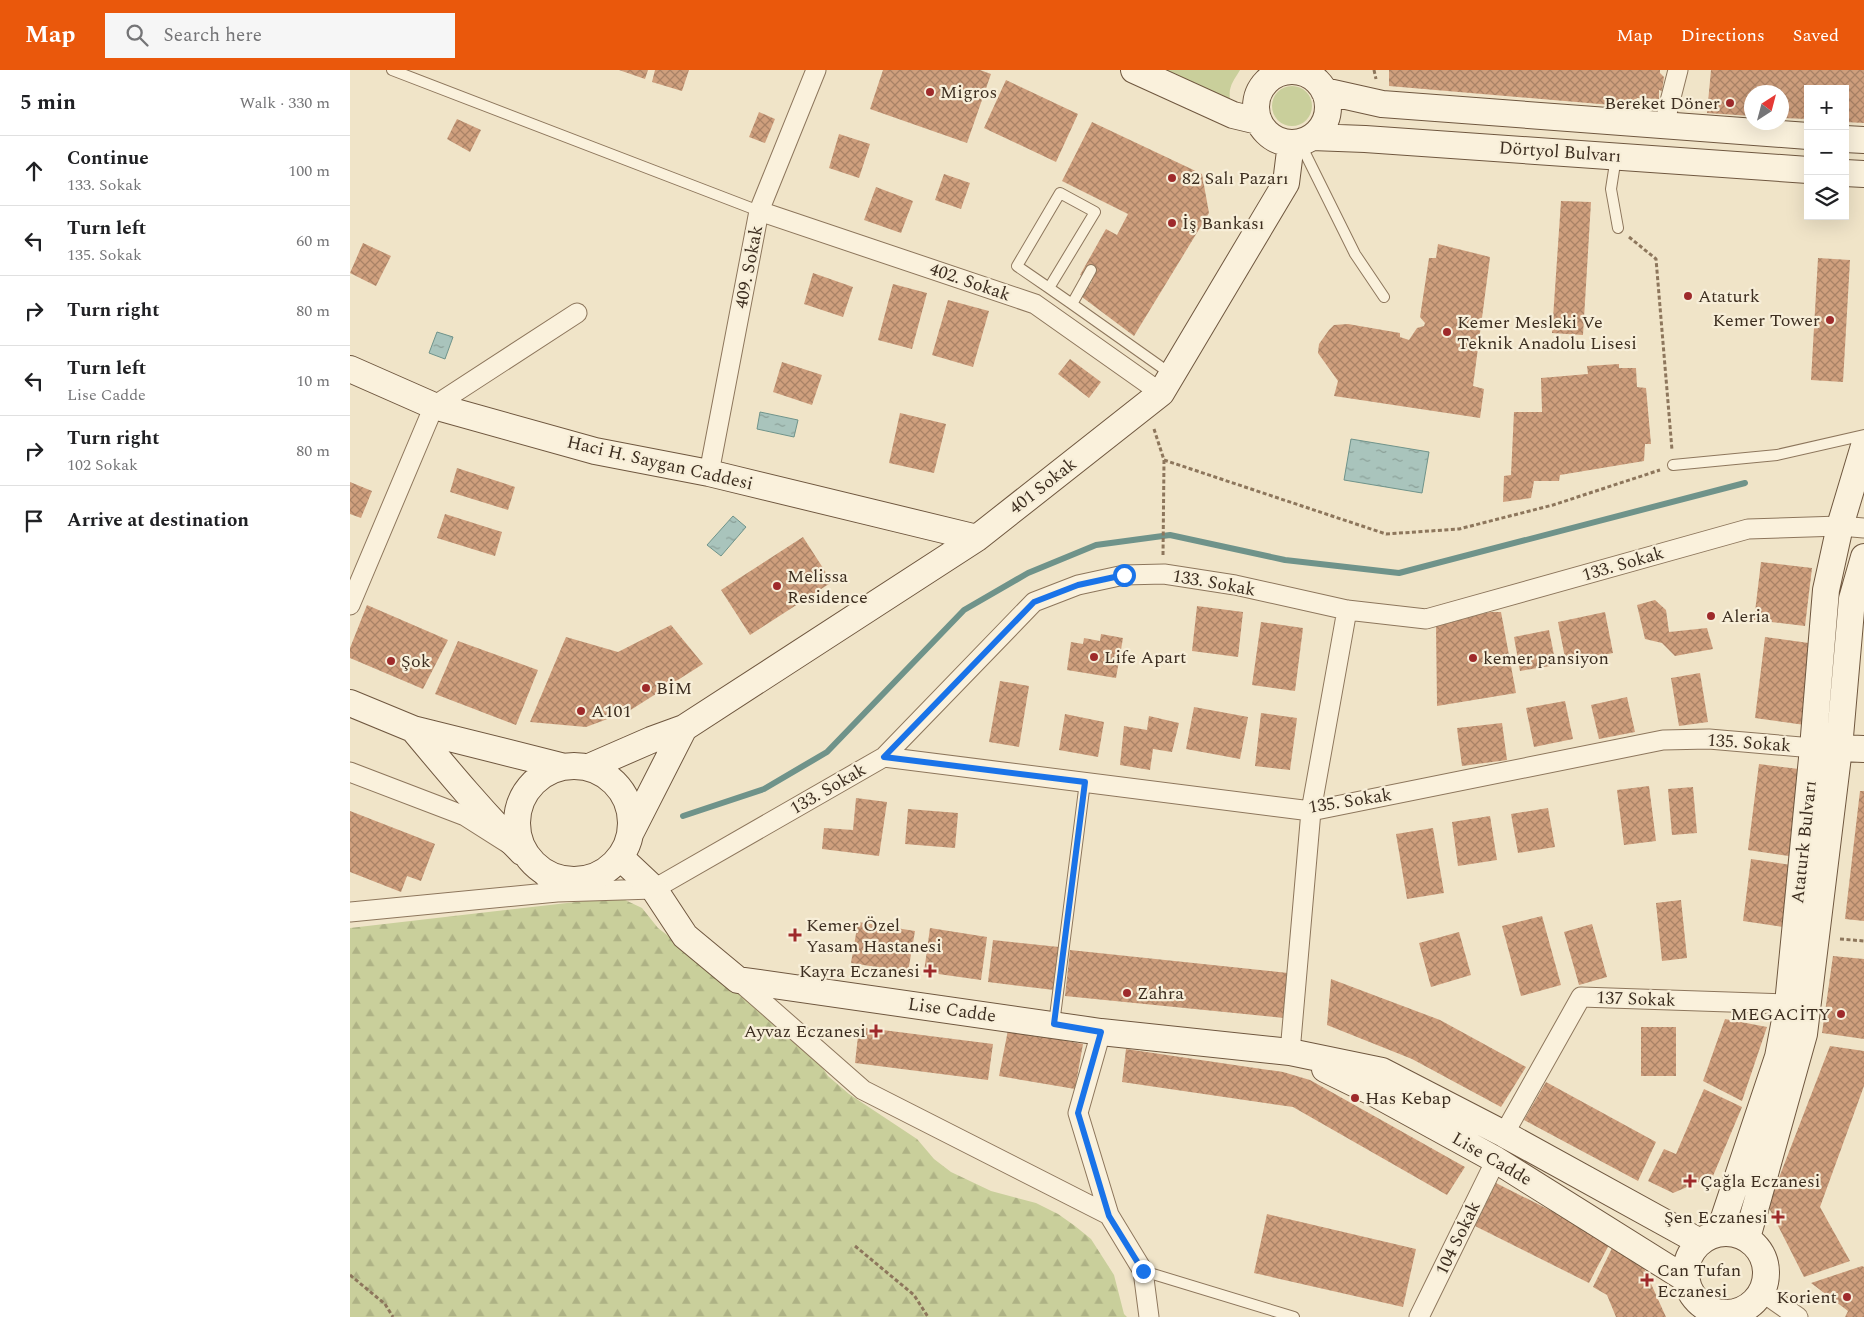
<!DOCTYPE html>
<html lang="en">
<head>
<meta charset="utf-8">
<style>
	:root { --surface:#fff; --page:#f6f6f6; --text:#202124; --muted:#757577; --line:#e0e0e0; --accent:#ea580c }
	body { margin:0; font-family:Spectral,serif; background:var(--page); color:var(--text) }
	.controls { position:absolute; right:15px; top:15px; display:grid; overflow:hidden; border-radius:0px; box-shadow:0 5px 20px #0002 }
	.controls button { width:45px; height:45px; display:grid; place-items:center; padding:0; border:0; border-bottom:1px solid var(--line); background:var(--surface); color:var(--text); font:25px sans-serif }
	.compass { position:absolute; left:1394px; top:15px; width:45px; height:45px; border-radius:50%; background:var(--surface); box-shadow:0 5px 20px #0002; rotate:36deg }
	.stop { position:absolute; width:15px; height:15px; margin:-11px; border:4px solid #1a73e8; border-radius:50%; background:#fff }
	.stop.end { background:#1a73e8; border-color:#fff; box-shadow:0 1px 5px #0008 }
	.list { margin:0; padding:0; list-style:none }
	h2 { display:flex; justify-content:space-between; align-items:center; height:65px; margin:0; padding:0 20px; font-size:21px }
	h2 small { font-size:16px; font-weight:400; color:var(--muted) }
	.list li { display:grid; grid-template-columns:32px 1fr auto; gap:15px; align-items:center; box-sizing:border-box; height:70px; padding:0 20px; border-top:1px solid var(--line) }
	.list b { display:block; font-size:19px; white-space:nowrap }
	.list p { margin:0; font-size:16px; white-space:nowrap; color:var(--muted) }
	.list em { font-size:16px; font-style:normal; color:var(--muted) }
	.icon { flex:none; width:28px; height:28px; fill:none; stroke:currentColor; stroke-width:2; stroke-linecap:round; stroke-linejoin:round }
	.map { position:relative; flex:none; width:1514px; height:1247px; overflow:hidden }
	header { display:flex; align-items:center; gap:30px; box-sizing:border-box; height:70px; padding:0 25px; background:var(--accent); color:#fff }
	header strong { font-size:24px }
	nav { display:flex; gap:28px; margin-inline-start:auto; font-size:18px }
	.search { width:350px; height:45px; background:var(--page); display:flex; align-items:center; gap:12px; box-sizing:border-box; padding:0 18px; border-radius:0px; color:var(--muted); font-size:19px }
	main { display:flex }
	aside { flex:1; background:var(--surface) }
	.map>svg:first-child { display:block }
</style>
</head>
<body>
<header>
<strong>Map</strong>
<div class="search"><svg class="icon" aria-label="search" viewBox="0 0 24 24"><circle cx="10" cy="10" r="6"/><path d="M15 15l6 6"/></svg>Search here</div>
<nav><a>Map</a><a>Directions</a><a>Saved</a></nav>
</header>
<main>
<aside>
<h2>5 min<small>Walk · 330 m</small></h2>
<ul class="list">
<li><svg class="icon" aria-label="ahead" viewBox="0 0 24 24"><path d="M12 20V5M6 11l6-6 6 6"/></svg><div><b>Continue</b><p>133. Sokak</p></div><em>100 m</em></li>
<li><svg class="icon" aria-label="left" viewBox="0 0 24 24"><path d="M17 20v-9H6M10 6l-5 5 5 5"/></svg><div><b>Turn left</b><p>135. Sokak</p></div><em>60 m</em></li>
<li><svg class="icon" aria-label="right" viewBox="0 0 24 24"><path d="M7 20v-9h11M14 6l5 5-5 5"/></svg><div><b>Turn right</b></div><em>80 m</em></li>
<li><svg class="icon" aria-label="left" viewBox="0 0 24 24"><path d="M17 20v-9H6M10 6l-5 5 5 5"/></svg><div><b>Turn left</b><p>Lise Cadde</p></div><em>10 m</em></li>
<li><svg class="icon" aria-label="right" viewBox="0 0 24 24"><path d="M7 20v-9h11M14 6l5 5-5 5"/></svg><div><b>Turn right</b><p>102 Sokak</p></div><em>80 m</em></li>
<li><svg class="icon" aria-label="arrive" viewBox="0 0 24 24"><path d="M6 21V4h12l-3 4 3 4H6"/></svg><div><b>Arrive at destination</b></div></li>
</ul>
</aside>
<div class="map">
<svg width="1514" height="1247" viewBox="0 0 1514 1247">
	<defs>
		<pattern id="forest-firs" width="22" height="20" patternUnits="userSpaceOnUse" patternTransform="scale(1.25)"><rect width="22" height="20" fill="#c9cf9b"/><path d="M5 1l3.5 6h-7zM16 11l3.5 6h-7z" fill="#aeb285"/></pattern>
		<pattern id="water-ripples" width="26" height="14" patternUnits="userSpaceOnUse" patternTransform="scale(1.25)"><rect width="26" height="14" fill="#a9c4bc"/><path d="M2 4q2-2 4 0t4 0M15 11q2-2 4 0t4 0" fill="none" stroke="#8ba098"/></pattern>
		<pattern id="building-cross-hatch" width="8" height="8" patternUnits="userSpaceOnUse" patternTransform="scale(1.25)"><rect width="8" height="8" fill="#cf9f7d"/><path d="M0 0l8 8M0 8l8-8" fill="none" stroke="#a98266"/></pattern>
	</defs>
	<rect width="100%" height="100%" fill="#f0e4c8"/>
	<path fill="#c9cf9b" d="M812 0H890C884 10 878 17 880 29Z
		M922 36a20 20 0 1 1 40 0a20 20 0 1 1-40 0Z"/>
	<path fill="url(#forest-firs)" d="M252 829H273L292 838 308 858 378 912 467 989 478 1006 499 1024 567 1069 584 1089 601 1102 641 1121 686 1133 708 1144 725 1156 741 1169 764 1205 774 1244 777 1247H0V858Z"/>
	<path fill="url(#water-ripples)" stroke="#6f938a" d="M87 262 103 267 95 289 79 283Z
		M410 342 448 350 444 367 407 359Z
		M1001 369 1079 382 1072 423 994 410Z
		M383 446 396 457 371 486 357 475Z"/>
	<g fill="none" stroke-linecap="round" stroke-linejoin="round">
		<path stroke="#6f938a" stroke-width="6" d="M333 746 414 719 477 682 614 540 678 503 746 475 820 465 935 490 1049 503 1395 413"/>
	</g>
	<path fill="url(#building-cross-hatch)" d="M269 0H298L295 9Z
		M305 0H339L332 21 302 12Z
		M533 0H630L641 4 617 73 520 39Z
		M1039 0H1310V3L1314 7 1312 21 1309 20V29L1287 28 1285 37 1039 16Z
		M1361 0H1514V53L1495 52V19H1458V49L1432 48V22H1402V46L1357 43Z
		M656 10 728 44 706 92 634 58Z
		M409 42 425 49 415 73 399 67Z
		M107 49 131 60 120 82 97 69Z
		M742 52 852 104 859 143 784 266 732 227 742 211 730 205 756 159 767 165 778 144 712 111Z
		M489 64 520 74 509 108 479 98Z
		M594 104 620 113 611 139 585 130Z
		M526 117 563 131 551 163 514 150Z
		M1211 131 1241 132 1233 265 1202 263Z
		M13 173 41 186 26 216 0 203Z
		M1088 174 1140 187 1123 316 1134 319 1130 348 984 326 988 311 968 283 969 274 979 260 984 255 998 254 1050 263V267L1059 270 1067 258 1074 256 1075 253 1070 247 1079 188H1086Z
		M1468 188 1500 190 1493 312 1461 310Z
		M463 203 503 217 493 247 454 234Z
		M543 214 577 223 562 279 528 270Z
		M598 230 639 241 623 297 582 285Z
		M720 289 751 312 739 328 708 304Z
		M432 292 472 305 462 335 423 322Z
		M1269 294V298H1286L1287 317 1296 318 1301 374H1295L1294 391 1210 405 1209 411H1184L1181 428 1153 432 1154 406 1161 405 1164 342H1192L1191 308 1238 304 1237 296Z
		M550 343 596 354 584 403 539 393Z
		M107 398 165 417 158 440 100 422Z
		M0 412 22 421 11 448 0 444Z
		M95 444 152 462 145 486 87 468Z
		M453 467 482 512 400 565 371 520Z
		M1411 492 1462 498 1455 556 1404 550Z
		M1305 530 1316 540 1319 562 1357 558 1363 579 1325 586 1312 573 1295 569 1287 535Z
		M17 535 98 570 73 619 0 588V578Z
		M847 536 893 542 888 587 842 581Z
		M1141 542H1151L1166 623 1087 636 1086 553Z
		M1255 542 1263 583 1216 593 1208 552Z
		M911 552 953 558 945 621 902 615Z
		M321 555 353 594 279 641 236 657 180 652 216 567 268 582Z
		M1199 560 1206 595 1170 601 1164 567Z
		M751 564 773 568 766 608 717 600 721 572 733 574 734 568 750 571Z
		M1415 567 1466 574 1455 655 1405 648Z
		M108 571 188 600 166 655 85 624Z
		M1350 603 1358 652 1329 656 1321 608Z
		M650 611 679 616 669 677 639 672Z
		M1277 627 1285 662 1249 669 1241 635Z
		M1215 631 1223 669 1184 677 1176 638Z
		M844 637 898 647 890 689 836 679Z
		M911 643 947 648 940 700 905 696Z
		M715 644 754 652 748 687 709 680Z
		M799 646 829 653 822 682 803 679 800 700 770 695 774 656 797 660Z
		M1152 653 1157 690 1112 696 1107 658Z
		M1409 694 1449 699 1439 786 1398 780Z
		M1299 716 1306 771 1274 775 1267 720Z
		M1343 717 1347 763 1322 765 1318 719Z
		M1510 721H1514V851L1495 849Z
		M506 728 537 732 529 786 472 779 474 758 503 760Z
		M1198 738 1205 777 1168 783 1161 744Z
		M558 739 608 743 605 778 555 774Z
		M0 741 85 774 71 811 57 806 51 822 0 802Z
		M1140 746 1147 790 1108 796 1102 752Z
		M1083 758 1094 823 1057 829 1046 764Z
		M1401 789 1441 795 1433 857 1393 851Z
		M1331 830 1337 888 1312 891 1306 833Z
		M1192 846 1211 915 1171 926 1152 856Z
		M508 852 565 861 558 902 501 893Z
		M1242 854 1257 907 1229 915 1214 862Z
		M580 858 637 867 631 910 574 902Z
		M1109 862 1121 905 1081 917 1069 873Z
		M643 870 709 877 704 920 638 912Z
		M720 880 938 903 934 948 715 926Z
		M1483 886 1514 889V969L1472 963Z
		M981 909 1090 950 1176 997 1151 1037 1062 989 977 955Z
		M1375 949 1417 957 1392 1031 1353 1011Z
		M509 957 643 974 638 1010 505 993Z
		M1291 957H1326V1006H1291Z
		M658 960 733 974 725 1019 649 1006Z
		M1480 976 1514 981V1016L1470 1137 1500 1191 1454 1207 1418 1136Z
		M776 979 933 1002 960 1010 1115 1097 1097 1125 943 1037 772 1012Z
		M1196 1012 1306 1072 1288 1111 1174 1050Z
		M1354 1019 1392 1037 1363 1106 1323 1123 1298 1111 1314 1079 1326 1084Z
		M1146 1113 1261 1171 1239 1213 1125 1156Z
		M917 1144 1066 1179 1053 1237 904 1203Z
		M1264 1174 1289 1187 1316 1247H1266L1257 1225 1243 1217Z
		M1512 1196 1514 1197V1247H1495L1498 1241 1461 1213Z"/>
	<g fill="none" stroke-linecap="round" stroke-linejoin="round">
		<g stroke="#8d765c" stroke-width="12">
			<path id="lane" d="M42 0 409 141
				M950 73 1005 184 1034 227
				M1266 87 1261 119 1268 158
				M741 200 722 234 821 304
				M699 218 667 196 710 123 745 142 699 218 722 234
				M1323 395 1427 385 1514 365
				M704 954 735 712
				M793 1201 944 1247"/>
		</g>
		<g stroke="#8d765c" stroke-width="21">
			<path id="street" d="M937 1V0
				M1316 56V47L1328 0
				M409 141 685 234 811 323
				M359 403 409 141 466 0
				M0 535 84 336 227 243
				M534 687 961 741 1313 670 1359 669 1463 678
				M0 702 115 746 175 784 207 822
				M0 842 207 822 304 819 534 687 684 532 728 515 774 505 814 504 885 515 997 540 1076 549 1398 459 1490 456 1514 458
				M388 910 513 1020 759 1145
				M751 962 728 1043 759 1145 793 1201 799 1247
				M940 982 961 741 997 540
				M1154 1064 1231 927 1438 934
				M1412 1222 1448 1247
				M1069 1247 1146 1090"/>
		</g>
		<g stroke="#6f573f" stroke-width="28">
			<path id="secondary" d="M784 0 883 45 908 51
				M906 37a36 36 0 1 1 72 0a36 36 0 1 1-72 0Z
				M974 21 1032 34 1458 66
				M962 67 1015 69 1458 100
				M1495 69 1514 70
				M1495 103 1514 104
				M0 299 84 336 245 381 359 403 627 468
				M0 633 63 659 211 696
				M63 659C98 701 133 743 172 782
				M1489 678 1514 679
				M167 753a57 57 0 1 1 114 0a57 57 0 1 1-114 0Z
				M239 697 301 670 334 658 627 468 811 323 936 113 941 73
				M281 762 334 658
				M271 788 304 819 335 866 388 910 751 962 940 982 1032 1001 1154 1064 1350 1172
				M975 999 1022 1022 1146 1090 1336 1209
				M1336 1203a40 40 0 1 1 80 0a40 40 0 1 1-80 0Z
				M1369 1163 1428 987 1438 934 1463 678 1476 520 1490 456 1514 376
				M1397 1168 1454 964 1489 678 1502 529 1514 487"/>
		</g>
		<path stroke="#8d765c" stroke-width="3" stroke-dasharray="4 2.5" stroke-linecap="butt" d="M1024 0 1026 9
			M1279 167 1306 189 1322 380
			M804 359 814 390 813 486
			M814 390 1036 464 1109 459 1203 435 1310 400
			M1490 869 1514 871
			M505 1176 564 1225 578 1247
			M0 1205 35 1234 43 1247"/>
		<use href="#lane" stroke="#faf1dc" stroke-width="10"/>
		<use href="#street" stroke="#faf1dc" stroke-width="19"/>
		<use href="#secondary" stroke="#faf1dc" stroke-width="26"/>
	</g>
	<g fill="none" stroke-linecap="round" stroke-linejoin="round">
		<path stroke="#1a73e8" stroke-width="6" d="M774 505 728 515 684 532 534 687 735 712 704 954 751 962 728 1043 759 1146 793 1201"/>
	</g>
	<g fill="#9e2a2b" stroke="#f7eed8" stroke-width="2">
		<circle cx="580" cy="22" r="5"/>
		<circle cx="1380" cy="33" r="5"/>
		<circle cx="822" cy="108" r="5"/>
		<circle cx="822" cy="153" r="5"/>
		<circle cx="1338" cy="226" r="5"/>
		<circle cx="1480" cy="250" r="5"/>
		<circle cx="1097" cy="262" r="5"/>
		<circle cx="427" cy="516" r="5"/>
		<circle cx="1361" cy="546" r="5"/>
		<circle cx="744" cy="587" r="5"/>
		<circle cx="1123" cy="588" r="5"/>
		<circle cx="41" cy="591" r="5"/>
		<circle cx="296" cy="618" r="5"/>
		<circle cx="231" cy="641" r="5"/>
		<path d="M442.5 857.5h5v5h5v5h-5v5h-5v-5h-5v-5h5z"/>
		<path d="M577.5 893.5h5v5h5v5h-5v5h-5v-5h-5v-5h5z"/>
		<circle cx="777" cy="923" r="5"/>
		<circle cx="1491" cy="944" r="5"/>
		<path d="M523.5 953.5h5v5h5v5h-5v5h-5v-5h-5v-5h5z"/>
		<circle cx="1005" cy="1028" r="5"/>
		<path d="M1337.5 1103.5h5v5h5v5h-5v5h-5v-5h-5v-5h5z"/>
		<path d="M1425.5 1139.5h5v5h5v5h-5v5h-5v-5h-5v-5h5z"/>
		<path d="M1294.5 1202.5h5v5h5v5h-5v5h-5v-5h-5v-5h5z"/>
		<circle cx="1497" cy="1227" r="5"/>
	</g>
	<g text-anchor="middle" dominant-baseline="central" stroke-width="4.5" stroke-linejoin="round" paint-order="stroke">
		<g font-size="18" fill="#3d2e20" stroke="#f7eed8" text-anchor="start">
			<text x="590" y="22">Migros</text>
			<text x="1370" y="33" text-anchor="end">Bereket Döner</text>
			<text x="832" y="108">82 Salı Pazarı</text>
			<text x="832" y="153">İş Bankası</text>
			<text x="1348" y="226">Ataturk</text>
			<text x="1470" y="250" text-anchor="end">Kemer Tower</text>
			<text x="1107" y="252">Kemer Mesleki Ve<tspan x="1107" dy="21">Teknik Anadolu Lisesi</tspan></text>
			<text x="437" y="506">Melissa<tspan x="437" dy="21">Residence</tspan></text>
			<text x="1371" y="546">Aleria</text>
			<text x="754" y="587">Life Apart</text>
			<text x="1133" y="588">kemer pansiyon</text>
			<text x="51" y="591">Şok</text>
			<text x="306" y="618">BİM</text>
			<text x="241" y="641">A101</text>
			<text x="456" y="855">Kemer Özel<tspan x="456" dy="21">Yasam Hastanesi</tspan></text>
			<text x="570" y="901" text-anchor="end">Kayra Eczanesi</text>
			<text x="787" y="923">Zahra</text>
			<text x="1481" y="944" text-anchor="end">MEGACİTY</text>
			<text x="516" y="961" text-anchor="end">Ayvaz Eczanesi</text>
			<text x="1015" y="1028">Has Kebap</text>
			<text x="1350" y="1111">Çağla Eczanesi</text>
			<text x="1418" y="1147" text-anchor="end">Şen Eczanesi</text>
			<text x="1307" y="1200">Can Tufan<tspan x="1307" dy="21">Eczanesi</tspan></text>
			<text x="1487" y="1227" text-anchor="end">Korient</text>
		</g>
		<g font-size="18" fill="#3d2e20" stroke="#f7eed8">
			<text transform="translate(1210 82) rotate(4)">Dörtyol Bulvarı</text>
			<text transform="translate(399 197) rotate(-79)">409. Sokak</text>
			<text transform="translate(620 212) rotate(19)">402. Sokak</text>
			<text transform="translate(310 393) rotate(13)">Haci H. Saygan Caddesi</text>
			<text transform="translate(693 416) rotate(-38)">401 Sokak</text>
			<text transform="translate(1273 494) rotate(-16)">133. Sokak</text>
			<text transform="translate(864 513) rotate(10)">133. Sokak</text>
			<text transform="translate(1399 673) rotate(4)">135. Sokak</text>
			<text transform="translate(478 719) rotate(-30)">133. Sokak</text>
			<text transform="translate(1000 731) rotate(-9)">135. Sokak</text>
			<text transform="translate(1454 772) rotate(-84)">Ataturk Bulvarı</text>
			<text transform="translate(1286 929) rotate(2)">137 Sokak</text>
			<text transform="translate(602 940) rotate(8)">Lise Cadde</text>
			<text transform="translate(1142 1089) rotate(30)">Lise Cadde</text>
			<text transform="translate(1108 1168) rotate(-64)">104 Sokak</text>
		</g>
	</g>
</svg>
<div class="controls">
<button>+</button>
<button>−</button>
<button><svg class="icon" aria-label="layers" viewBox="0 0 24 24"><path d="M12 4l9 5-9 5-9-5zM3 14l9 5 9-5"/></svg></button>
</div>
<svg class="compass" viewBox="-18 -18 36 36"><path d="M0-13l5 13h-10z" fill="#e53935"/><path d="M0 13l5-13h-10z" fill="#757577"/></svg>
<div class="stop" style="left:774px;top:505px"></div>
<div class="stop end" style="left:793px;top:1201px"></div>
</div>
</main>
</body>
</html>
